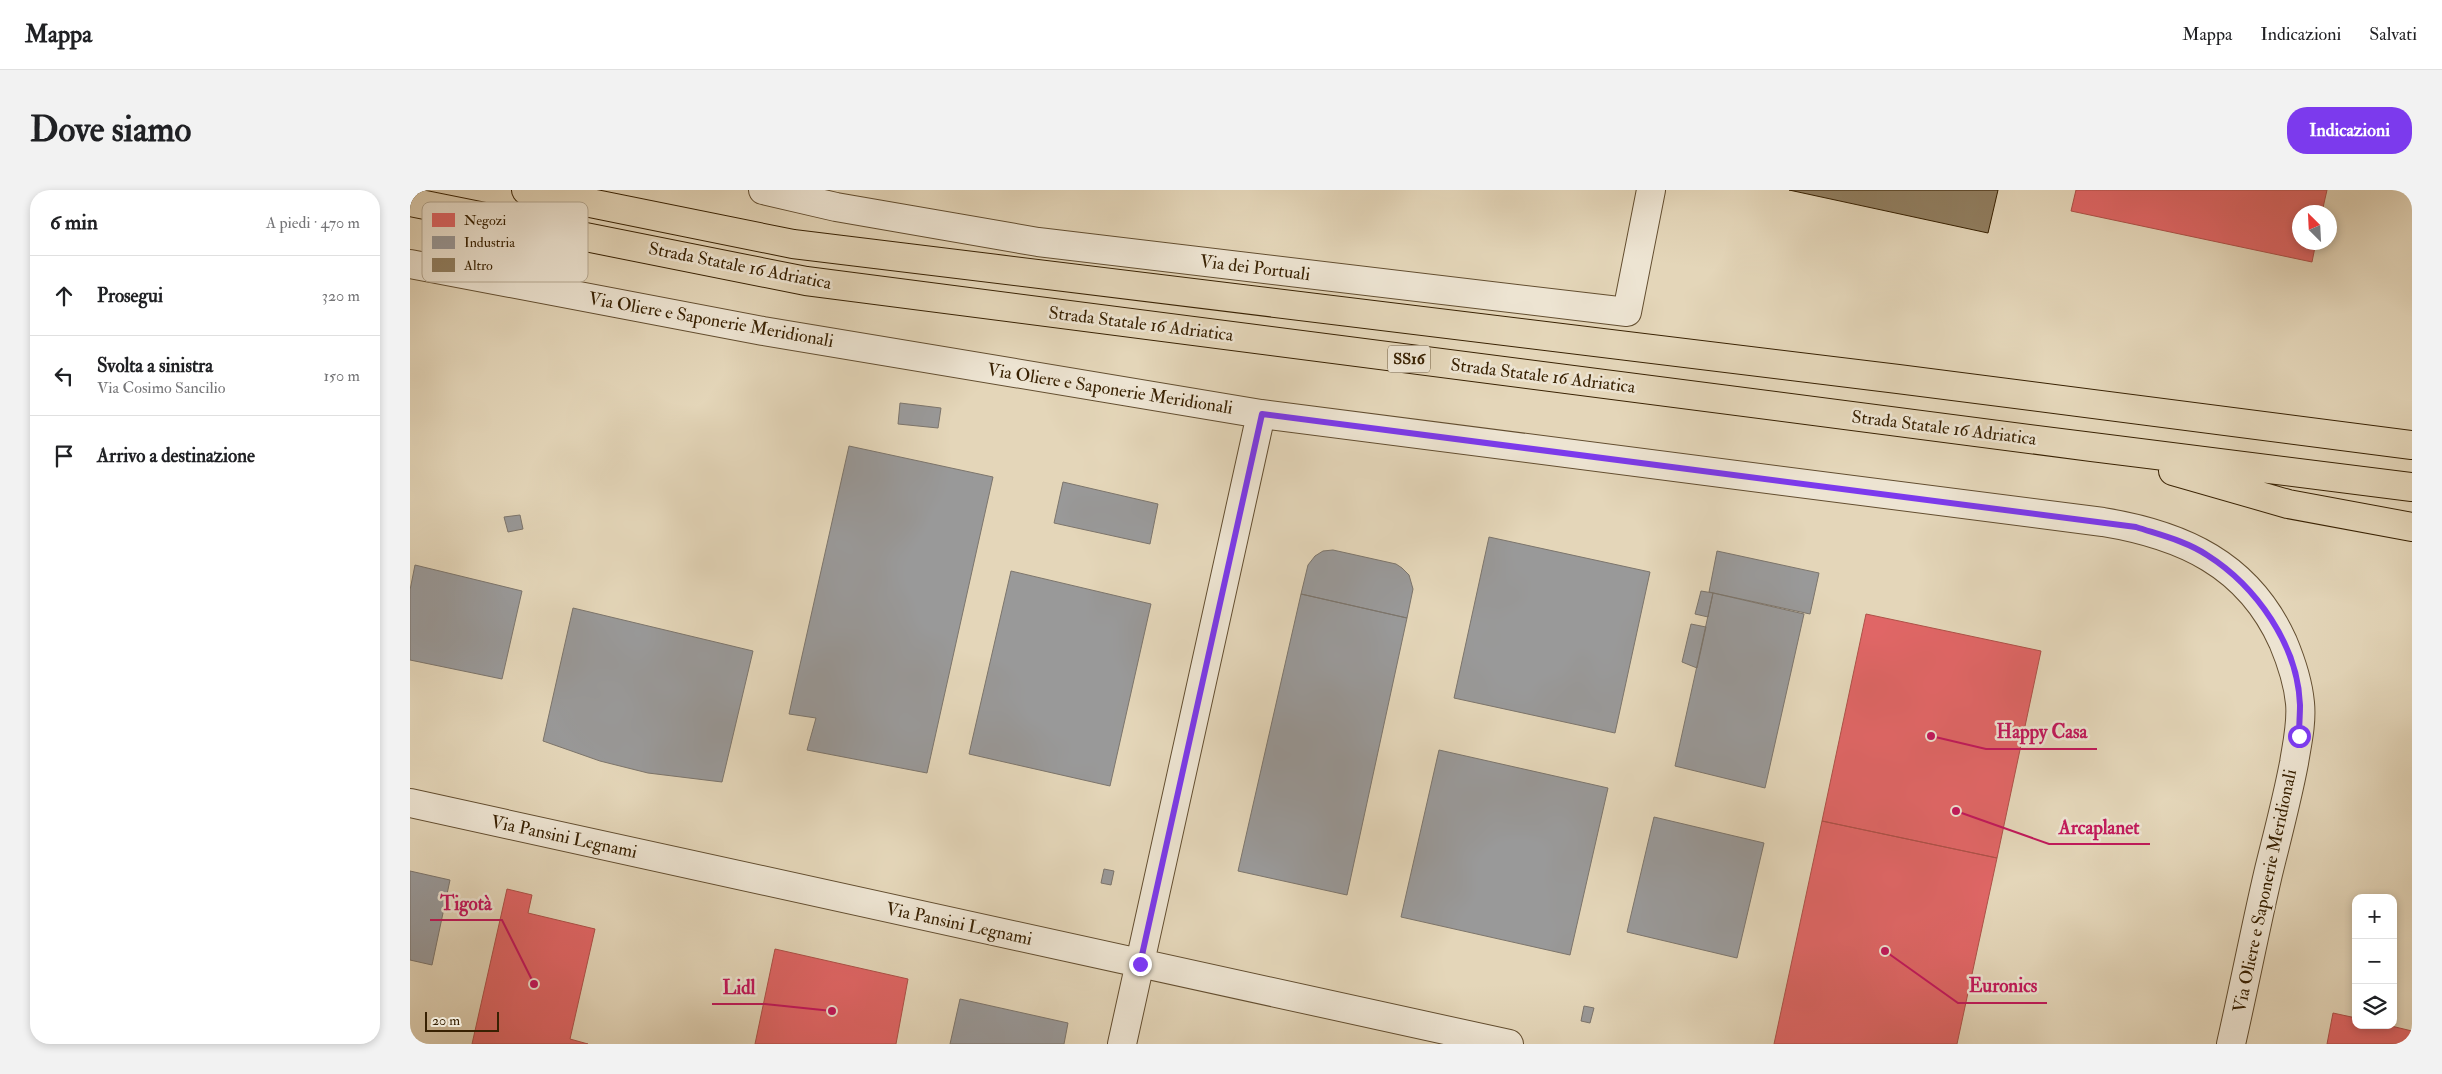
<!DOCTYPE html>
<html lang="it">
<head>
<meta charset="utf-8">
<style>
	:root { --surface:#fff; --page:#f2f2f2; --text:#202124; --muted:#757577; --line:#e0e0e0; --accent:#7c3aed }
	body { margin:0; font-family:"IM FELL Double Pica",serif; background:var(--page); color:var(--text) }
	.controls { position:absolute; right:15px; bottom:15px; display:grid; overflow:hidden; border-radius:10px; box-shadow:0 2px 8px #0003 }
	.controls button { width:45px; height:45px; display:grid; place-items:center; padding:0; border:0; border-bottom:1px solid var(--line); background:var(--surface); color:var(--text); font:25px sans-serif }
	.compass { position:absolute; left:1882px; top:15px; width:45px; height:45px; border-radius:50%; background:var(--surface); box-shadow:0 2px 8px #0003; rotate:336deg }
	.scale { position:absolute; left:15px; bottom:12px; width:74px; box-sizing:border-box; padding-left:5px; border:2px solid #382102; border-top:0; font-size:14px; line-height:18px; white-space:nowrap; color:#382102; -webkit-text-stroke:4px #ede4d2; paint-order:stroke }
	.stop { position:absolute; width:15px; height:15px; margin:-11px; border:4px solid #7c3aed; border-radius:50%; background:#fff }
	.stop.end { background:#7c3aed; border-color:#fff; box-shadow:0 1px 5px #0008 }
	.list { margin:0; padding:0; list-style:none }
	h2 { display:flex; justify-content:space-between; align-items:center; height:65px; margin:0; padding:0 20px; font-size:21px }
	h2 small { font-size:16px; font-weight:400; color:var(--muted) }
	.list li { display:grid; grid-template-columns:32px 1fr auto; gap:15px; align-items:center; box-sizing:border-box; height:80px; padding:0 20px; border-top:1px solid var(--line) }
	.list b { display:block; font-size:19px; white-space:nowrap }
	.list p { margin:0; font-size:16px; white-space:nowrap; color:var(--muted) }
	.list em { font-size:16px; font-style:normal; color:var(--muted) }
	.icon { flex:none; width:28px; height:28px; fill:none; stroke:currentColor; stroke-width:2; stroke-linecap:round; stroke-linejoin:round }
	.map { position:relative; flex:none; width:2002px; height:854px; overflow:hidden; border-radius:20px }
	header { display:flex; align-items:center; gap:30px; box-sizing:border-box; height:70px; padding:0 25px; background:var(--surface); border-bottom:1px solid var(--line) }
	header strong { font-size:24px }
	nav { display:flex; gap:28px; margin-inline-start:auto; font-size:18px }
	.intro { display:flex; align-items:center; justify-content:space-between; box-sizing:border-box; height:120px; padding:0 30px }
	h1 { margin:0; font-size:35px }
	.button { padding:12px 22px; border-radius:20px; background:var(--accent); color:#fff; font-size:18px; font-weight:700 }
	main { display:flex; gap:30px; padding:0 30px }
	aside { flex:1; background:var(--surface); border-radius:20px; box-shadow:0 2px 8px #0003 }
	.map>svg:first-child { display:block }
</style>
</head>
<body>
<header>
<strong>Mappa</strong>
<nav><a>Mappa</a><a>Indicazioni</a><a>Salvati</a></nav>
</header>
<div class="intro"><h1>Dove siamo</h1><a class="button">Indicazioni</a></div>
<main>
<aside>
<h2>6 min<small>A piedi · 470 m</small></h2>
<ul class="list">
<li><svg class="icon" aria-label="ahead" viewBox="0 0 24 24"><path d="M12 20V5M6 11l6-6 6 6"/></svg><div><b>Prosegui</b></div><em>320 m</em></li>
<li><svg class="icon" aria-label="left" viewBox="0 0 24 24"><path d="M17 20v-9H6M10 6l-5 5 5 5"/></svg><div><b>Svolta a sinistra</b><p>Via Cosimo Sancilio</p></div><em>150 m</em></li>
<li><svg class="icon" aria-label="arrive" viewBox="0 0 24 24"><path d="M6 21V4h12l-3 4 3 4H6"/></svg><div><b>Arrivo a destinazione</b></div></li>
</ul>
</aside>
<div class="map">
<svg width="2002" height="854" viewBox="0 0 2002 854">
	<rect width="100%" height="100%" fill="#e4d6b9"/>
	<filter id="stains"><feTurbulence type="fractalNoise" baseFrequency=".004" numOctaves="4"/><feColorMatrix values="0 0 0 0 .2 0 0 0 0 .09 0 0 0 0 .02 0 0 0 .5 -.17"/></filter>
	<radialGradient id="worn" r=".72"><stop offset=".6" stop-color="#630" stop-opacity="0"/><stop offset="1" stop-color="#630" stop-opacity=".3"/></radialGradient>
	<path fill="#e06666" stroke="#ae5148" d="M1666 0H1917L1912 22H1890V52H1906L1902 72 1661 21Z
		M1456 424 1631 461 1587 668 1412 631Z
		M1412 631 1587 668 1547 854H1364Z
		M97 699 122 705 118 723 185 739 160 849 178 854H62Z
		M365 759 498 789 486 854H345Z
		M1923 823 1946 828V835H1977L2002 841V854H1917Z"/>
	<path fill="#999" stroke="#7c756c" d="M490 213 531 218 528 238 488 234Z
		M439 256 583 287 517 583 397 560 406 528 379 524Z
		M653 292 748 314 740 354 644 333Z
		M110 325 113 339 98 342 94 327Z
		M1079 347 1240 382 1205 543 1044 508Z
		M923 360 986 374 992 378 999 385 1003 399 997 428 891 404 898 375 905 366 913 361Z
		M1307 361 1409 383 1400 424 1299 402Z
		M5 375 112 401 92 489 0 470V400Z
		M601 381 741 414 700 596 559 564Z
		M1291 401 1303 403 1298 427 1285 424Z
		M1303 403 1394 424 1355 598 1265 576Z
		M891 404 997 428 937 705 828 681Z
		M163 418 343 461 312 592 238 583 190 571 133 551Z
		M1281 434 1296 437 1287 478 1272 472Z
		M1029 560 1198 598 1160 765 991 727Z
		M1244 627 1354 653 1327 768 1217 742Z
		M694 679 704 681 701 695 691 693Z
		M0 681 40 690 22 775 0 770Z
		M550 809 658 833 654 854H540Z
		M1174 816 1184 818 1180 833 1171 831Z"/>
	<path fill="#917f61" stroke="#382102" d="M1379 0H1588L1578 43Z"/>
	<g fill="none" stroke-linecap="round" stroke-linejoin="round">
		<g stroke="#634e30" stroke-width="30">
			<path id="street" d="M353 0 426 17 628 52 1217 122 1241 0
				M0 74 353 141 851 224 1693 332C1772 345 1838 374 1873 452 1881 471 1888 492 1890 513 1892 533 1887 554 1884 573 1877 610 1867 647 1858 684 1845 740 1834 797 1821 854
				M0 613 1099 854
				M712 854 851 224"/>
		</g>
		<g stroke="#382102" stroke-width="30">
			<path id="highway" d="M116 0 383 54 1488 189 2002 255
				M0 12 396 91 1682 257 2002 297
				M1763 281 1878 314 2002 337"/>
		</g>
		<use href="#street" stroke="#ede4d2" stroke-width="28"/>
		<use href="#highway" stroke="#e4d6b9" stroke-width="28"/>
	</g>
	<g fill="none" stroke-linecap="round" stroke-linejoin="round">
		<path stroke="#7c3aed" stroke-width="6" d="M730 774 852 224 1726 337C1750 345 1776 351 1797 365 1846 396 1888 455 1890 515 1890 525 1889 536 1889 546"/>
	</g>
	<g text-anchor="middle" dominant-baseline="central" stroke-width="5" stroke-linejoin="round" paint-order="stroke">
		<rect fill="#ede4d2" stroke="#6e5c40" stroke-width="1" x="978" y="155.5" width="42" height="27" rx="4"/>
		<g font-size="16" font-weight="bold" fill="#382102">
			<text x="999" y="169">SS16</text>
		</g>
		<g font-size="18" fill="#382102" stroke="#ede4d2">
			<text transform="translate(330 76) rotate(11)">Strada Statale 16 Adriatica</text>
			<text transform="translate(845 78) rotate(7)">Via dei Portuali</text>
			<text transform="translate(301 130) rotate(10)">Via Oliere e Saponerie Meridionali</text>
			<text transform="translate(731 134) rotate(7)">Strada Statale 16 Adriatica</text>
			<text transform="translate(1133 186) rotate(7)">Strada Statale 16 Adriatica</text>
			<text transform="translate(700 199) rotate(9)">Via Oliere e Saponerie Meridionali</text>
			<text transform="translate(1534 238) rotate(7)">Strada Statale 16 Adriatica</text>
			<text transform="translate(154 647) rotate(12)">Via Pansini Legnami</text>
			<text transform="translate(1855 701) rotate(-78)">Via Oliere e Saponerie Meridionali</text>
			<text transform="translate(549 734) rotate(12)">Via Pansini Legnami</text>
		</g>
	</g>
	<rect x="12" y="12" width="166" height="80" rx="8" fill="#ede4d2" stroke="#b7aa94" stroke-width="1"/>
	<rect x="22" y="23" width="23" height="14" fill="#e06666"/>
	<rect x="22" y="46" width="23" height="13" fill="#999"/>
	<rect x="22" y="68" width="23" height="14" fill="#917f61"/>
	<g font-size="14" fill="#382102">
		<text x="54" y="35">Negozi</text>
		<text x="54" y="57">Industria</text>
		<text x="54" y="80">Altro</text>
	</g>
	<path fill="none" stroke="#c2185b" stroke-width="2" d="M1521 546L1576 559H1687M1546 621L1639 654H1740M124 794L92 730H20M1475 761L1548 813H1637M422 821L355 814H302"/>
	<g fill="#c2185b" stroke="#ede4d2" stroke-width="2">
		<circle cx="1521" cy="546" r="5"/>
		<circle cx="1546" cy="621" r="5"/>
		<circle cx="124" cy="794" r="5"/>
		<circle cx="1475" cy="761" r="5"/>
		<circle cx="422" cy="821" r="5"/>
	</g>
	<g font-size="19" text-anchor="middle" font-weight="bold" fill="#c2185b" stroke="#ede4d2" stroke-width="5" stroke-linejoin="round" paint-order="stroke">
		<text x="1632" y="548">Happy Casa</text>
		<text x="1689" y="644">Arcaplanet</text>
		<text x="56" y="720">Tigotà</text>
		<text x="1593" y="802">Euronics</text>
		<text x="329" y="804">Lidl</text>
	</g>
	<rect width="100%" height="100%" filter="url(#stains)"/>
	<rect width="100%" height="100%" fill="url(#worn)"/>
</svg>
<div class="controls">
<button>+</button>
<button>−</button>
<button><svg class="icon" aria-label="layers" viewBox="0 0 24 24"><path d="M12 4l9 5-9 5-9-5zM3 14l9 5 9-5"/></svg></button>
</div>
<svg class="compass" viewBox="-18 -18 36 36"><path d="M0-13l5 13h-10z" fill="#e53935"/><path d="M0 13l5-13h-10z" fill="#757577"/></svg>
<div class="scale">20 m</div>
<div class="stop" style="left:1889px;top:546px"></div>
<div class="stop end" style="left:730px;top:774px"></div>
</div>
</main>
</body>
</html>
